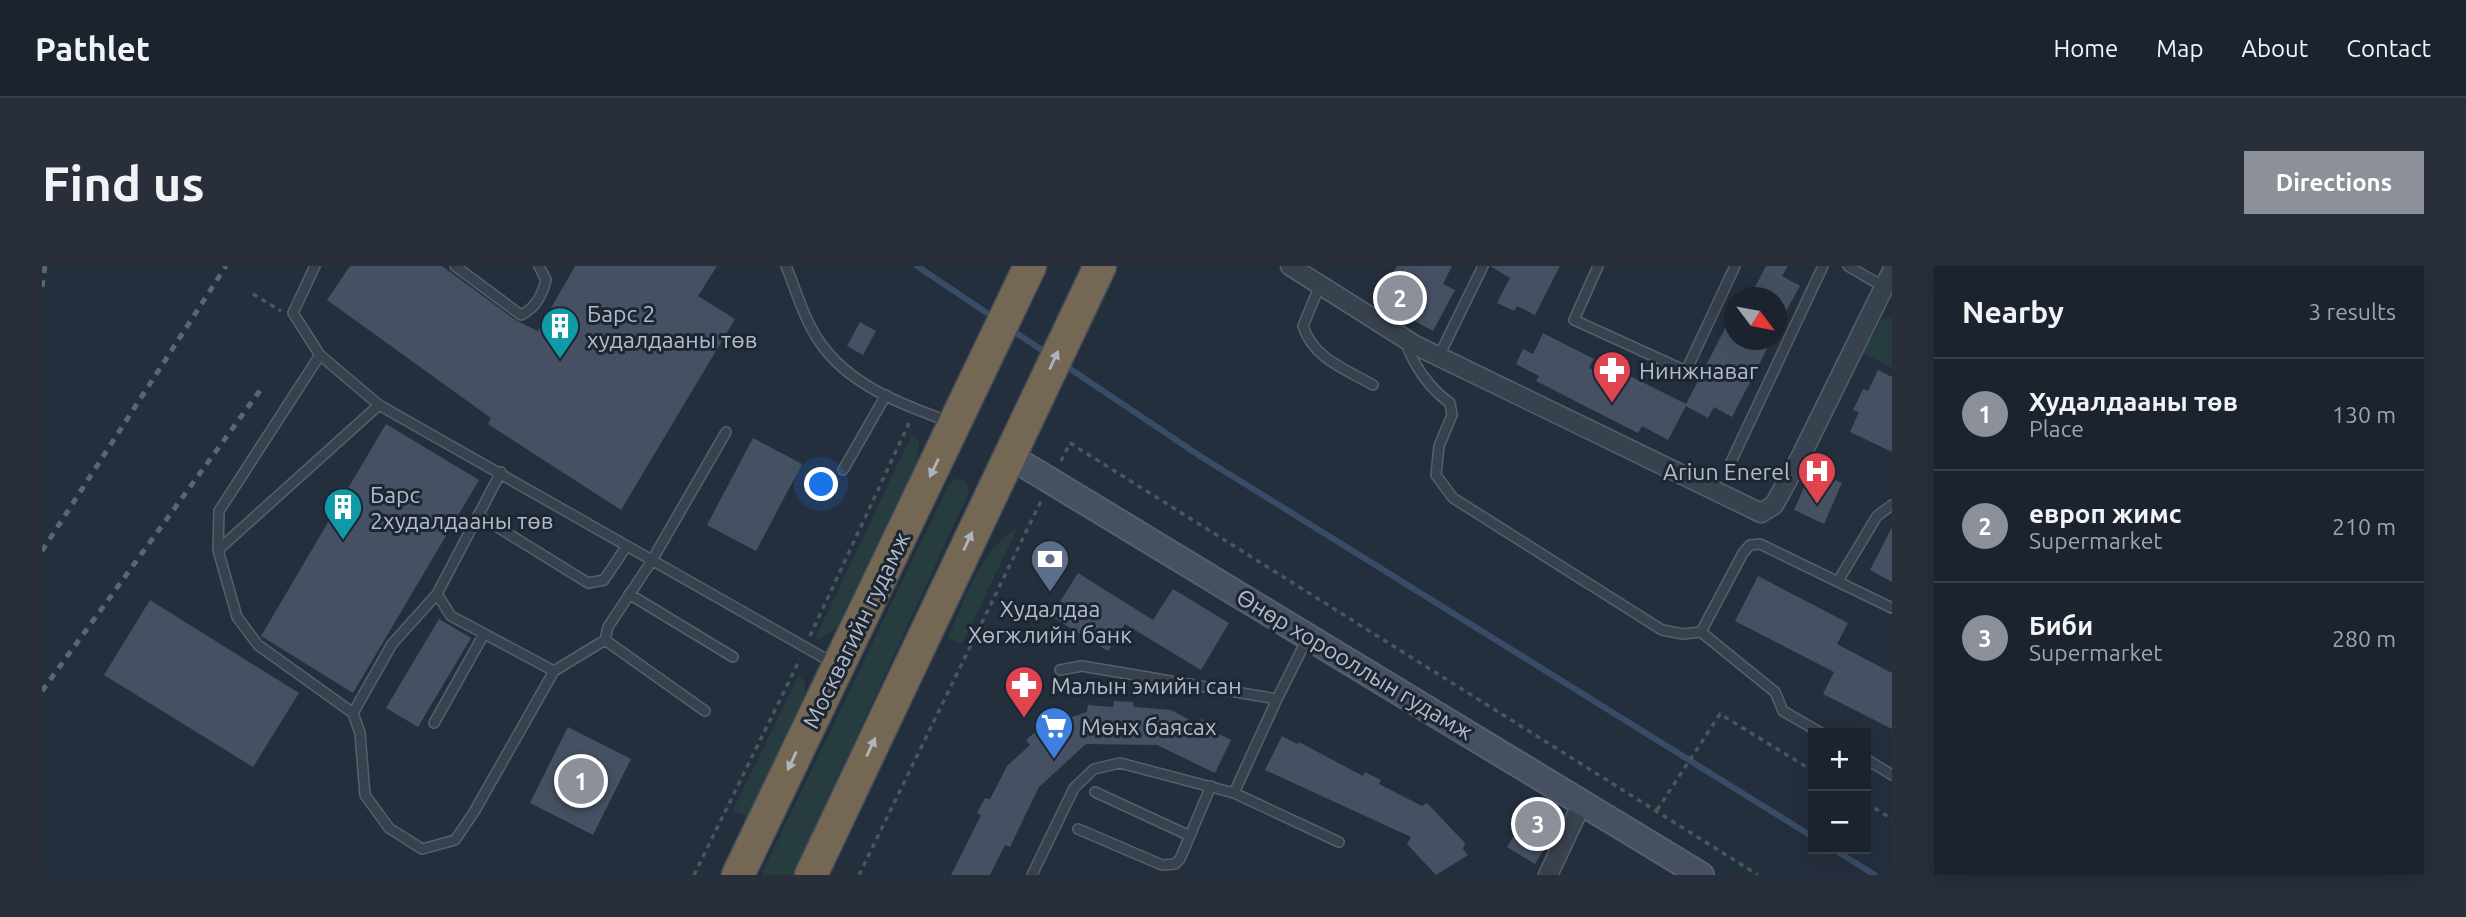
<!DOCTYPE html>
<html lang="en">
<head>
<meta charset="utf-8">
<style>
	:root { --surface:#1b232e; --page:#282f3a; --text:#f1f3f6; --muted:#a0a4aa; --line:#39404a; --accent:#8c9099 }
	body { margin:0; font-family:Ubuntu,sans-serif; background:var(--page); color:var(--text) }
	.controls { position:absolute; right:21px; bottom:21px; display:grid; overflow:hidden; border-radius:0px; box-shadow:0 7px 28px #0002 }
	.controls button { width:63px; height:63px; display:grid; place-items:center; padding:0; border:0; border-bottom:2px solid var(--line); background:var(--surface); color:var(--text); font:35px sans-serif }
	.compass { position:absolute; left:1682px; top:21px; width:63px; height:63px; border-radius:50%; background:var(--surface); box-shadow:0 7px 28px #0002; rotate:122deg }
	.you { position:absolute; left:780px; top:219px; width:24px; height:24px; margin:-18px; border:5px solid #fff; border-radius:50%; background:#1a73e8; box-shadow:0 0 0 10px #1a73e833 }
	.badge { display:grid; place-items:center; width:46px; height:46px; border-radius:50%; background:var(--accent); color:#fff; font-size:23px; font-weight:700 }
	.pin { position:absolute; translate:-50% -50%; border:4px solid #fff; box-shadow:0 2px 7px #0006 }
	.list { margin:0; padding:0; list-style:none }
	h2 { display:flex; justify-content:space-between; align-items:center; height:91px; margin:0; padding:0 28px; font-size:30px }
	h2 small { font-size:23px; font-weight:400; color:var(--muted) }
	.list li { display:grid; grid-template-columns:46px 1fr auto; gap:21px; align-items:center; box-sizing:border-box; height:112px; padding:0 28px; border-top:2px solid var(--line) }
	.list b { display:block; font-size:26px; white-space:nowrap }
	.list p { margin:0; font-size:23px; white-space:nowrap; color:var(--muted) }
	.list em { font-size:23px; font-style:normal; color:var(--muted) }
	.map { position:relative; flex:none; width:1850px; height:609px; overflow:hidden; border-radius:0px }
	header { display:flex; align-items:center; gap:42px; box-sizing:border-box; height:98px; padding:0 35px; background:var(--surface); border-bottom:2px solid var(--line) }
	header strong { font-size:33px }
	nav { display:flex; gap:38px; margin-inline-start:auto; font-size:24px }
	.intro { display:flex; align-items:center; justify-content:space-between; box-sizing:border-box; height:168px; padding:0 42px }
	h1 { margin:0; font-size:49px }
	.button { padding:18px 32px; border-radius:0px; background:var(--accent); color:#fff; font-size:24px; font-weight:700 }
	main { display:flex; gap:42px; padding:0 42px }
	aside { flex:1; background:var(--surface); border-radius:0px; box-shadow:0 7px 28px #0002 }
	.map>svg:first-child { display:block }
</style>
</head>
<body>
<header>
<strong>Pathlet</strong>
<nav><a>Home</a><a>Map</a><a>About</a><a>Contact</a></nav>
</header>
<div class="intro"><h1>Find us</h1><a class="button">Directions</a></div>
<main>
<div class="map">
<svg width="1850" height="609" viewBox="0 0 1850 609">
	<rect width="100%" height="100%" fill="#242f3e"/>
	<path fill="#263c3f" d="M1850 51V102L1821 87 1839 54Z
		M870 168 877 174 876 193 795 361 782 371 773 373Z
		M915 212 924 216 927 226 751 609H719L906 220Z
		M975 263 920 378 906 372C922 336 938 282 975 263Z
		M757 409 763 417V428L706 551 691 544Z"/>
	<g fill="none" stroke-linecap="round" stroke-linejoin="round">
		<path stroke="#394c67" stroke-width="6" d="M875 0 954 53
			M968 63 1006 88
			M1021 98 1158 190 1771 571
			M1791 583 1833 609"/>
	</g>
	<path fill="#455162" d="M308 0H400L475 55 496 65 533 0H675L656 30 693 53 579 244 446 158 449 152 285 34Z
		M1355 0H1410L1401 18 1413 24 1391 65 1337 36Z
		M1448 0H1518L1493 49 1475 40 1472 45 1455 37 1468 12Z
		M1724 0H1746L1740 10 1758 20 1734 63V32H1707Z
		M1692 45V74H1729L1717 99 1690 151 1672 141 1666 152 1644 140 1626 174 1600 160 1596 167 1494 115 1497 110 1474 98 1481 83 1491 88 1501 67 1552 93 1547 102 1577 117 1582 107 1644 138Z
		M818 56 834 65 821 89 805 80Z
		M1836 104 1850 111V186L1808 166 1817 146 1811 144 1821 123 1826 125Z
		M344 158 437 214 311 427 219 370Z
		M711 172 760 198 714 285 665 259Z
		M1770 203 1800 217 1782 258 1752 244Z
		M1850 261V316L1828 304Z
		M1036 307 1111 354 1131 323 1187 357 1159 404 1083 358 1066 385 1009 350Z
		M1716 310 1806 357 1795 378 1850 407V463L1781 428 1792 406 1693 355Z
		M108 334 257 427 211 501 62 409Z
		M397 353 429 372 376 461 344 442Z
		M1072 435 1091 436 1092 441 1129 444 1155 458 1159 453 1175 460 1173 466 1189 474 1173 507 1115 479 1044 478 997 521 968 581 963 579 948 609H909L939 549 935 547 943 532 948 533 965 500 988 479 984 474 1000 460 1004 465 1022 447 1027 452 1045 446 1046 439 1071 441Z
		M526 461 589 493 551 569 488 537Z
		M1240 470 1255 478 1257 476 1321 510 1323 506 1339 514 1337 518 1380 540 1385 537 1423 577 1421 583 1426 589 1394 609 1365 578 1369 571 1223 504Z
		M1476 563 1504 580 1493 598 1465 581Z"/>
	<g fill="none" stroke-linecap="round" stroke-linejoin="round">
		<g stroke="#565f6c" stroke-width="12">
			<path id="lane" d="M273 0 251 47 278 89 337 139 791 397
				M413 0 479 49C494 42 500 29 504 14L497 0
				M744 0C754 24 762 53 777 75 806 119 861 139 908 156
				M1556 0 1532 54 1644 105 1693 0
				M1806 0 1842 21
				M1278 19 1261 60C1271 92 1303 103 1331 119
				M1363 74C1371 99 1387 122 1408 137L1410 149 1397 180 1394 209 1411 232 1620 364 1641 368 1659 366
				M278 89 177 245 176 284 195 351 216 379 311 447 318 467 323 529 347 562 380 583 413 574 432 546 512 405 563 374
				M1397 90 1441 0
				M1689 196 1781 0
				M801 204 844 129
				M459 206 395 328 409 350 512 405
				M436 249 546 317 562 314 584 281
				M176 284 337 139
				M1796 315 1835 250 1850 239
				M587 328 691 391
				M1018 404 1040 400 1235 433 1265 373
				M663 445 563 374 566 361 609 296 684 166
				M311 447 350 378 395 328
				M392 457 442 368
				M1779 467 1741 445 1733 426 1659 366 1701 287 1708 279 1718 278 1850 342
				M1824 493 1850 509
				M1053 526 1148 570
				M1192 527 1297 576
				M1036 563 1120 599 1133 598 1138 593 1169 520
				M990 609 1032 522 1052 503 1078 497 1192 527 1235 433"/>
		</g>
		<g stroke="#565f6c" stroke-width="21">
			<path id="street" d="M1248 0 1373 79 1719 247 1732 239 1759 190 1850 5
				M1506 609 1540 537"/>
		</g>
		<g stroke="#565f6c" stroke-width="28">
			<path id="secondary" d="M966 189 1659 609"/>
		</g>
		<g stroke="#434c59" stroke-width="35">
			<path id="highway" d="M696 609 988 0
				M769 609 1058 0"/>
		</g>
		<path stroke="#44595c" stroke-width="3.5" stroke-dasharray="5 5" stroke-linecap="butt" d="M211 28 239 45
			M1019 195 1028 177 1716 609
			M768 370 868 155
			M1824 537 1850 553
			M1615 544 1678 448 1771 505
			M652 609 758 393
			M817 609 1000 233"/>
		<use href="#lane" stroke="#38414e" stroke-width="9"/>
		<use href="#street" stroke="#38414e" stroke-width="18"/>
		<use href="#secondary" stroke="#465061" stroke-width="24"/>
		<use href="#highway" stroke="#746855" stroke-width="32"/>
		<path stroke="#5a6575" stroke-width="5" stroke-dasharray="7 7" stroke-linecap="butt" d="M0 21 3 0
			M0 285 184 0
			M0 425 222 119"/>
	</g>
	<defs><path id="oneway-solid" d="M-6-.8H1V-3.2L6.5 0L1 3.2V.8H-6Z" transform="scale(1.75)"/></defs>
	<g fill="#aeb4bd">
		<use href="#oneway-solid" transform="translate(1012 94) rotate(-65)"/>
		<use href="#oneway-solid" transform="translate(892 202) rotate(116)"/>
		<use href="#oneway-solid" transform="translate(926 275) rotate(-65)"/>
		<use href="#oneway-solid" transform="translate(829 481) rotate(-65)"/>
		<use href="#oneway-solid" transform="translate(750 495) rotate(115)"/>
	</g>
	<defs>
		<g id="building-pin" transform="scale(2.0125)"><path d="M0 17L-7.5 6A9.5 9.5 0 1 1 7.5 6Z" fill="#0f9aa8" stroke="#1d2633"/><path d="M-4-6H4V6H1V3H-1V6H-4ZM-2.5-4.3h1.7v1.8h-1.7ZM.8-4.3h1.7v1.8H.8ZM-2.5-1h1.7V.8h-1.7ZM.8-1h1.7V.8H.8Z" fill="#fff"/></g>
		<g id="pharmacy-pin" transform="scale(2.0125)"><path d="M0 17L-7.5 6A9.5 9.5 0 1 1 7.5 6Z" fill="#e0444e" stroke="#1d2633"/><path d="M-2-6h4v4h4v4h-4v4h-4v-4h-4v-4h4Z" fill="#fff"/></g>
		<g id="hospital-pin" transform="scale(2.0125)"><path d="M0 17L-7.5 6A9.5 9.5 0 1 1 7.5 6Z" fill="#e0444e" stroke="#1d2633"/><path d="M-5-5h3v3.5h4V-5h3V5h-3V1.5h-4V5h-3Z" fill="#fff"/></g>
		<g id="bank-pin" transform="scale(2.0125)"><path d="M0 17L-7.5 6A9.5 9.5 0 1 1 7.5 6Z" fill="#5c6f8a" stroke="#1d2633"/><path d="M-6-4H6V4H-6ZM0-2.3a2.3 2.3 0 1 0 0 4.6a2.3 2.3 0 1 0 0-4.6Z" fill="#fff"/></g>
		<g id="supermarket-pin" transform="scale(2.0125)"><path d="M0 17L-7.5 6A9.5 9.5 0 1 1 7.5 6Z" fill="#3f7fe0" stroke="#1d2633"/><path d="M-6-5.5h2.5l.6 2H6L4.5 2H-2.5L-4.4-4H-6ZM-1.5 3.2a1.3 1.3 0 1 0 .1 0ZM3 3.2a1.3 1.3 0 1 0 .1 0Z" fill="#fff"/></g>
	</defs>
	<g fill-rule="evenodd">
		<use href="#building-pin" x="518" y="60"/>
		<use href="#pharmacy-pin" x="1570" y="104"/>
		<use href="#hospital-pin" x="1775" y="205"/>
		<use href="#building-pin" x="301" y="241"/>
		<use href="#bank-pin" x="1008" y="293"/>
		<use href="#pharmacy-pin" x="982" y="419"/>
		<use href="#supermarket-pin" x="1012" y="460"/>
	</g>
	<g text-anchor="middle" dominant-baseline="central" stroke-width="6" stroke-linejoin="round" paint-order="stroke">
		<g font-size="23" fill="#b4bcc9" stroke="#1d2633" text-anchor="start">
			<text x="545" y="47">Барс 2<tspan x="545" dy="26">худалдааны төв</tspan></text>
			<text x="1597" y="104">Нинжнаваг</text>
			<text x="1748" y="205" text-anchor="end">Ariun Enerel</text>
			<text x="328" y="228">Барс<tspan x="328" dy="26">2худалдааны төв</tspan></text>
			<text x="1008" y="342" text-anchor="middle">Худалдаа<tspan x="1008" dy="26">Хөгжлийн банк</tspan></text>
			<text x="1009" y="419">Малын эмийн сан</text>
			<text x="1039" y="460">Мөнх баясах</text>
		</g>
		<g font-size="23" fill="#b4bcc9" stroke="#1d2633">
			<text transform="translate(814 364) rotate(-64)">Москвагийн гудамж</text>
			<text transform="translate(1313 398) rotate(31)">Өнөр хорооллын гудамж</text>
		</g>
	</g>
</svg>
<div class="controls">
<button>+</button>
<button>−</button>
</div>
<svg class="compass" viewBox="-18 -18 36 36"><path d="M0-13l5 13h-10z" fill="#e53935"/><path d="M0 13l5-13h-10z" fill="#a0a4aa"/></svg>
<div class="you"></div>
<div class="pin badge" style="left:539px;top:515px">1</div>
<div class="pin badge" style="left:1358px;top:32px">2</div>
<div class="pin badge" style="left:1496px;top:558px">3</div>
</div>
<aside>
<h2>Nearby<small>3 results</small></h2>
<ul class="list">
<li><span class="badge">1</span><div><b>Худалдааны төв</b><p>Place</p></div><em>130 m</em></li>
<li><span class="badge">2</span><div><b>европ жимс</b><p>Supermarket</p></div><em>210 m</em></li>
<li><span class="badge">3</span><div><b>Биби</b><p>Supermarket</p></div><em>280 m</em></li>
</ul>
</aside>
</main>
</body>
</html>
